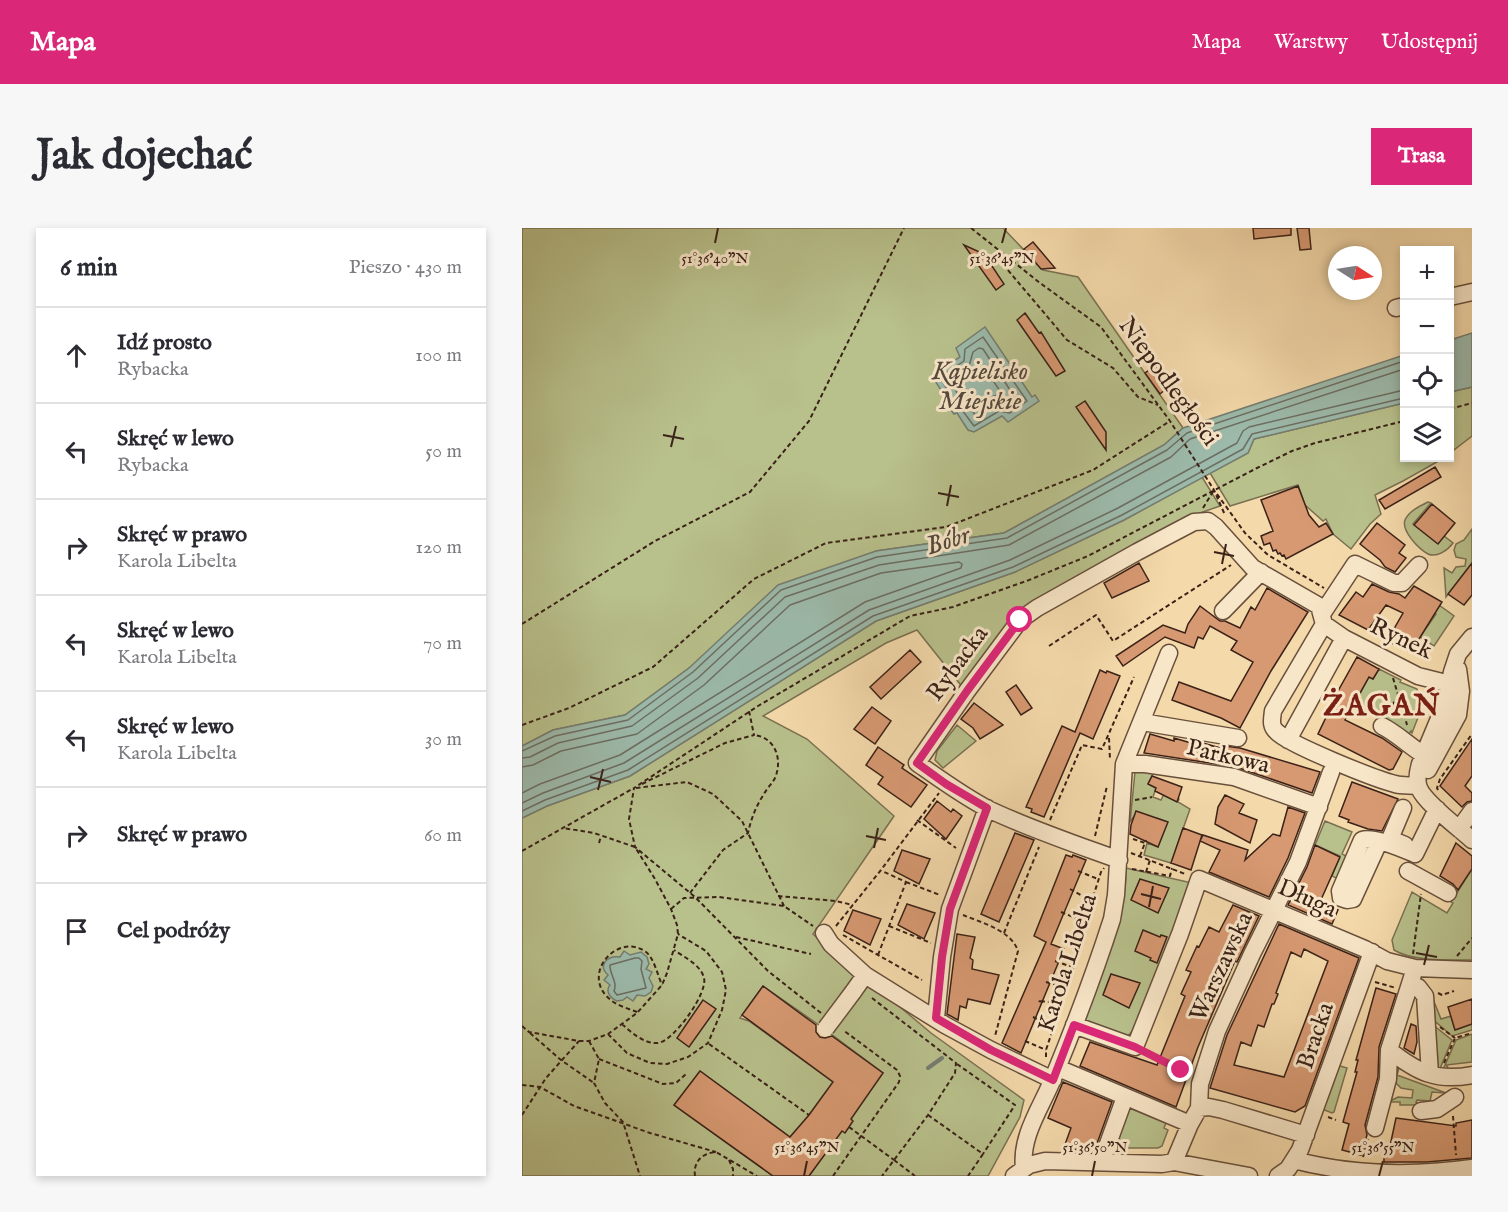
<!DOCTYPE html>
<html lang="pl">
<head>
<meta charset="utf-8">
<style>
	:root { --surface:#fff; --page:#f7f7f7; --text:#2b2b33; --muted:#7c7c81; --line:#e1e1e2; --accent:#db2777 }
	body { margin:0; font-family:"IM FELL English",serif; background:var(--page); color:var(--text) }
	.controls { position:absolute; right:18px; top:18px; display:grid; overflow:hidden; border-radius:0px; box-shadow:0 3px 9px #0003 }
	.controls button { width:54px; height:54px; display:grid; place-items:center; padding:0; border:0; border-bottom:2px solid var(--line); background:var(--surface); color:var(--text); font:30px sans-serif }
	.compass { position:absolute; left:806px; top:18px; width:54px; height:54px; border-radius:50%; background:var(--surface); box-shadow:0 3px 9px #0003; rotate:102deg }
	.stop { position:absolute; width:18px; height:18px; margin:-14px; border:4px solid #db2777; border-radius:50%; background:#fff }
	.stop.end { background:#db2777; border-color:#fff; box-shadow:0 2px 6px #0008 }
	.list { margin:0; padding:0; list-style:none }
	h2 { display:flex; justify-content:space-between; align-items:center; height:78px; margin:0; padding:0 24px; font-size:26px }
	h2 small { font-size:20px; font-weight:400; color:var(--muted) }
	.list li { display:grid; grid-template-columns:39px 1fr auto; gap:18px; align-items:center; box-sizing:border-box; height:96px; padding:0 24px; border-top:2px solid var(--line) }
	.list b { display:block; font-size:22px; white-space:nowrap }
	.list p { margin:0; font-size:20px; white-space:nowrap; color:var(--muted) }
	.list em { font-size:20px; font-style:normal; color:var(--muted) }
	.icon { flex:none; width:33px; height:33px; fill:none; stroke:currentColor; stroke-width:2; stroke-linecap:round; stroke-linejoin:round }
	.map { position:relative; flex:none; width:950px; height:948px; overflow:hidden; border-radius:0px }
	header { display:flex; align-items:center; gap:36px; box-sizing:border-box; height:84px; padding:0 30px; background:var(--accent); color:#fff }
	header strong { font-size:28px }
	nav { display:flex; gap:33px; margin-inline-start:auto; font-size:21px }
	.intro { display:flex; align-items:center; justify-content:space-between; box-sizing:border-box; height:144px; padding:0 36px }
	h1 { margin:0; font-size:42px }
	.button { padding:15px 27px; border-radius:0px; background:var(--accent); color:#fff; font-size:21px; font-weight:700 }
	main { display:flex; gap:36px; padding:0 36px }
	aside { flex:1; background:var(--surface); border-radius:0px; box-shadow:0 3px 9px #0003 }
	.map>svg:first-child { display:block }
</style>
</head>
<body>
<header>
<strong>Mapa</strong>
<nav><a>Mapa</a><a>Warstwy</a><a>Udostępnij</a></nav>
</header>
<div class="intro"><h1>Jak dojechać</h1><a class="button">Trasa</a></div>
<main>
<aside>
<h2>6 min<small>Pieszo · 430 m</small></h2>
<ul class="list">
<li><svg class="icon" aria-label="ahead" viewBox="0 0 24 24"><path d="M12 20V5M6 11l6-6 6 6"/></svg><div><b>Idź prosto</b><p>Rybacka</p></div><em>100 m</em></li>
<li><svg class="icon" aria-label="left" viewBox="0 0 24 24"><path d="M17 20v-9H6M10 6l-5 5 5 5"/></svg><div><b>Skręć w lewo</b><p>Rybacka</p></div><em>50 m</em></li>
<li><svg class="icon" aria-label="right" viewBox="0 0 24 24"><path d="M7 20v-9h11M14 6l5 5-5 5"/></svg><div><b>Skręć w prawo</b><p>Karola Libelta</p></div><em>120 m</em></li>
<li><svg class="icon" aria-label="left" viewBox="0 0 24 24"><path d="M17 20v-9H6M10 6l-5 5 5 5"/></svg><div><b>Skręć w lewo</b><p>Karola Libelta</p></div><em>70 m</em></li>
<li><svg class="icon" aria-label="left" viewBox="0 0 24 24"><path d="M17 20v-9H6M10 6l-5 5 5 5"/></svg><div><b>Skręć w lewo</b><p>Karola Libelta</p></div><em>30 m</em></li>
<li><svg class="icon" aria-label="right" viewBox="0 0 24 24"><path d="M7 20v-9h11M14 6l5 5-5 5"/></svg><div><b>Skręć w prawo</b></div><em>60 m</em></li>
<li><svg class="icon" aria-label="arrive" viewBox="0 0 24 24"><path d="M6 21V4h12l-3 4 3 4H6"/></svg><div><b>Cel podróży</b></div></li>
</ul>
</aside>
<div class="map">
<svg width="950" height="948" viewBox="0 0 950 948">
	<rect width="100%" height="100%" fill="#f4d9aa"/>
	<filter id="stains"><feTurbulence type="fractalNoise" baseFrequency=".00333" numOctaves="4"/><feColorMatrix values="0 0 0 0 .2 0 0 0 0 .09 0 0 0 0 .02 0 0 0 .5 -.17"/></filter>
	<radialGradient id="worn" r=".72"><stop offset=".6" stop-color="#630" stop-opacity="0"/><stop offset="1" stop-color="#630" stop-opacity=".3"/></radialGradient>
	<path fill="#b8c08b" stroke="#7a7152" stroke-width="1.5" d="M0 0H481L521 42 556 49 661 200 642 217 482 305 354 323 167 440 103 487 31 502 0 518Z
		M950 159V208L928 225V164Z
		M882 175V230H922L881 253 853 267 859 286 848 296 829 321 811 306 804 291 801 293 783 277 776 257 708 278 688 245 726 225 732 211Z
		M680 249 698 278 675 286 519 375 442 461 395 402 364 415 241 488 285 511 372 588 291 706 409 805 502 872 498 889 466 948H287L361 845 297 797 241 758 218 790 227 793 311 854 287 887 268 909 178 843 152 877 251 948H0V590L25 578 108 548 354 393 493 344 602 292Z
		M906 274 909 275 891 296 915 315 922 308 931 315C926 322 915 330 906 326 897 321 879 303 883 292 887 283 898 278 906 274Z
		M950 301V335L924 369 922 340 930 345 934 339 943 338 944 331 934 329 932 322 934 316 942 312Z
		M917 377 932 388 912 418 898 409 914 386 912 384Z
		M857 441 879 452 878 454 895 461 901 484 899 487H897L890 505 889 503 886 507 832 477 847 449 851 451Z
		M435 497 454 513 421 540 413 532 415 523Z
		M626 543 631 546 626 556 634 560 631 569 639 572 643 564 657 571 656 574 668 581 649 635 622 627 625 615 636 619 645 594 635 590 631 592 615 584 608 594 613 544Z
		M803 593 830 604 820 626 828 630 820 653 810 648 818 628 793 617Z
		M604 640 670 655 616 797 604 810 561 793C578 745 605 692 604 640Z
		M950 641V732C928 732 891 734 872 722L870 712 890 664 925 685 931 675 929 674Z
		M911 771 919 791 929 788 933 802 950 796V802L930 808 908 789Z
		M911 797 930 812 917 843 914 841Z
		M950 806V834L924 837 931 846 920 844 934 812Z
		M815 837 825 840 812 884 810 885 800 881Z
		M878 837 875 847 924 865 910 864 908 873 895 872 894 874 900 877H878V874H866L876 869 890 870 891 862 879 860 871 852V839Z
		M605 879 644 895 642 900 646 902 640 918 636 920H588Z"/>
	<path fill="#9cbaab" stroke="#757d70" stroke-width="1.5" d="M463 99 510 169 513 167 517 173 486 194 480 188 452 204 446 202 435 185 432 186 422 173 425 171 413 153 416 143 438 129 434 120Z
		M950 105V159L928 164V112Z
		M882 127V175L732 211 726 225 602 292 493 344 354 393 108 548 25 578 0 590V518L31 502 103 487 167 440 256 357 354 323 482 305 642 217 661 200Z
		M102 723 108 727 119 724 125 729 127 736 124 741 130 744 127 750 131 758 129 764 123 768 115 767 111 773 105 769 101 772 95 773C88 770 83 763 88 757L82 752 86 747C75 737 86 727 98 729Z"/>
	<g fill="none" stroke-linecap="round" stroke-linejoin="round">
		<path stroke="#6c6e62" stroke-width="1.5" d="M461 109 505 173 488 185 477 183 452 198 440 182 430 175 429 168 419 151 421 147 442 133 443 121Z
			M457 120 461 121 494 171 488 176H475L454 188 445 176 438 172 429 152 447 138 451 124Z
			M458 138 462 139 478 163 477 166 457 175 446 166 441 155Z
			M0 523 33 508 106 492 171 444 259 362 355 329 485 310 645 222 665 205 882 133
			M0 530 8 529 36 515 110 498 176 450 263 369 357 337 487 317 649 229 668 211 882 141
			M0 539 11 537 39 523 115 506 182 457 268 377 359 345 437 334 440 336 439 340 343 374 98 527 18 556 0 565
			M0 575 21 565 102 535 347 382 488 332 596 280 715 215 721 203 727 199 882 162
			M0 583 23 572 106 542 351 388 491 339 600 287 721 221 730 206 882 170
			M113 730H117L120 733 119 741 124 760 95 767 92 763C96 753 87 746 88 737Z"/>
		<path stroke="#757d70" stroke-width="4" d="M406 840 420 830"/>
	</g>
	<path fill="#d79972" stroke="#3b2218" stroke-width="1.5" fill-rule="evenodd" d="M731 0H769V7L732 11Z
		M775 0H787L789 21 778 22Z
		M511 14 533 40 519 41 502 21Z
		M442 17 462 26 482 56 474 62Z
		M503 85 517 105 519 104 543 143 534 148 495 92Z
		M633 138 646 155 643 157 645 160 638 166 623 145Z
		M563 173 584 204V222L554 179Z
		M913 239 919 249 863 281 857 272Z
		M776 258 787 287 797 299 804 295 811 306 764 331 762 327 760 328 758 325 756 326 754 322 751 323 748 315 742 317 739 308 751 303 739 272Z
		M910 276 933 295 916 316 892 297Z
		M855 295 883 317 877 325 884 330 873 344 863 339 858 332 838 316Z
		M617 335 627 353 590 370 582 355Z
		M950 335V367L942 377 926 366Z
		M850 356 867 364 877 366 883 370 892 358 920 374 889 424 865 413 881 385 864 377 846 402 817 387 834 364 841 369Z
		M745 360 786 384 749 443 718 500 699 490 650 472 657 454 709 473 731 434 709 422 715 413 688 398 681 411 676 409 672 420 643 409 601 438 594 428 641 397 663 405 666 396 678 378 698 393H703L718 400 729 379 733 382Z
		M388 422 399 434 359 471 348 459Z
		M835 429 857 441 851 451 847 449 823 492 860 510 880 524 871 541 867 542 796 506 808 481H806Z
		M578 442 584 445 585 443 598 448 571 511 558 505 522 589 509 584 510 581 504 579 540 498 553 504Z
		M494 457 510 480 499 487 484 464Z
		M452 475 481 497 458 511 451 500 439 491Z
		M350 479 369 493 353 516 332 501Z
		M628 506 652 513V510L676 517 677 514 702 521 703 518 718 520 798 544 790 565 714 539 622 525Z
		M950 511V548L943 558 950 565V573L945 574 940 579 918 558Z
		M356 519 382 537 380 540 405 557 389 579 356 556 361 549 344 537Z
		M630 548 660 559 655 574 633 563 634 560 626 556Z
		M830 554 876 571 860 603 846 601 826 594 827 592 817 588Z
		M703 567 722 576 717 585 735 592 728 615 693 596 696 579Z
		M415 573 429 584 431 581 440 588 424 611 402 591Z
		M766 579 783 585 766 630 747 669 687 644 698 622 678 613 681 607 726 622 723 632 751 606 758 608Z
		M614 583 646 594 636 619 608 606 609 597Z
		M661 600 680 607 669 642 649 635Z
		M493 605 512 612 477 694 459 686Z
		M934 615 950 628V641L936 662 931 656 918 648Z
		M793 617 818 629 798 674 816 682 810 696 766 677 785 639Z
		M380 622 408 631 397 656 372 643Z
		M544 627 550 629 551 627 564 632 529 716 542 721 499 825 480 815 524 714 512 708Z
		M618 651 647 660 636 685 609 672Z
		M385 676 413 685 402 711 376 697Z
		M711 677 737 688 715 734 713 733 676 819 654 879 558 838 568 814 635 837 663 768 659 766 669 744 664 742 675 718 677 719 687 699 697 704Z
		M331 682 359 691 348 717 322 703Z
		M757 696 837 730 783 878 773 884 688 860 705 807ZM782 721 806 733 762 849 712 837 719 814 729 818 736 797 742 799 750 776H752L756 766 754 765 769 724 779 729Z
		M621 702 638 709 639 707 645 709 635 735 628 732 629 730 613 723Z
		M435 706 453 709 448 730 451 732 450 741 477 747 468 776 446 771 444 780 438 778 436 792 425 786Z
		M589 746 618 755 607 780 581 767Z
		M241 758 294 797V804L298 809 303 810 310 808 361 845 329 891 331 893 323 905 320 903 287 948H251L152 877 178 843 268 909 287 887 311 854 220 787Z
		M854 760 874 766 857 819 856 849 843 897 845 907 839 927 820 922 827 896 821 894 835 844H833L836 832H834Z
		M950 771V796L933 802 926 779Z
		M181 772 194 781 167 819 155 810Z
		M889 796 894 798 895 814 892 826 882 820Z
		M541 854 590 874 573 921 541 922 549 900 526 890Z
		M874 890 934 898V895L950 892V930L905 934H862V918H868Z"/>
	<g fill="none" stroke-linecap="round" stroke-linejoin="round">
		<g stroke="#69503c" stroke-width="19">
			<path id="minor" d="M928 69 950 64
				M874 80 882 78
				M701 383 739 344
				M800 386 833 336 872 355H880L897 337
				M802 396 751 483C750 492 748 498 755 504 768 517 853 551 873 556 880 558 889 557 896 558
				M950 409 936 426 930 444 924 474 898 536C896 543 894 553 897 560 903 575 937 600 950 612
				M620 494 716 510
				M860 498C876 506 887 518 902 527
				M766 512 822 410
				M602 536H623L712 549 797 579
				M906 542 936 487 939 463 936 441
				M881 580 868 611 883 617
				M937 601 950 583
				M857 614 831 671 825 672 819 670 818 663 840 612C852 608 881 621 893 626L915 581
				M597 632C553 616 508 601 466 581 441 568 418 551 395 535L445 463 498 392 515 380 615 324 672 294 686 293 694 299 731 340 797 378 802 396 822 410 896 448 928 456
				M886 643 926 665
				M302 705 309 716 343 747
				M889 756 896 759 903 768 908 846
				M331 764 343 747 423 797 469 822 531 852
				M414 790 420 729 428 681 465 580
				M552 797 613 819 658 706 677 651 843 721 865 733 893 740 950 742
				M867 822C895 844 914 854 950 847
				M536 840 668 896
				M677 880 678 856 695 803 730 726 776 634 809 544
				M899 883 915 881 933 869
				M853 900 866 851 867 822 893 740
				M583 924 603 869
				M772 932C829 947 892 948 950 940
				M652 934 668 896 677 880 687 879 701 882 784 907
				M502 940C498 907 521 877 532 848 553 797 573 744 590 691L594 667 602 536 647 425
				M492 948 507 937 523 933 640 936 652 934 727 948
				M756 948 766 941 778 922 850 724"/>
		</g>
		<path stroke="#3b2218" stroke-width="2" stroke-dasharray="4.5 3" stroke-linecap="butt" d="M449 0 518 55 579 99 648 193 692 262 703 287
			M476 22 485 41 545 112 591 140 616 169 636 177
			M928 181 950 175
			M695 266 723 305 746 327 802 360
			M681 280 692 262
			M0 396 133 313 228 264 287 193 382 0
			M527 418 574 387 591 413 709 337
			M871 450 877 470
			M871 478a8 8 0 1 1 16 0a8 8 0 1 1-16 0Z
			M882 486 885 497
			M0 497 47 480 131 439 232 351 304 315 424 299 571 242 648 193
			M587 510 588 532
			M120 556 203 515 232 507 227 483
			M114 560 165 554 191 566 220 593 262 678
			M916 562 915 560 918 551 950 506
			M613 572 630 569
			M395 592 434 620
			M528 592 560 517 580 521 612 449
			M573 608 585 558
			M611 611 623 615
			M77 615 79 608
			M0 623 112 560
			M609 625 663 646
			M618 628 624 612
			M610 641 648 648 650 640
			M556 643 576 651
			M624 644 628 632
			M384 654 418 667
			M548 661 569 673
			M168 665 201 622 226 605C229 591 234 578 242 566 245 560 250 556 253 550 261 531 253 509 232 507
			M256 668 314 673 331 677
			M149 681 162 670 197 669 262 678 291 698
			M539 684 563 694 579 644 582 640
			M441 687C460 695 489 702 496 723L473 808
			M314 698 359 642 417 565
			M367 698 409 715
			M482 705 517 619
			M321 707 400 752
			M214 709 289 726
			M891 726 899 666
			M356 727 384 654 360 643
			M935 728 950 710
			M533 733 550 739
			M524 754 544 760
			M853 754 874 760
			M916 765 920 767 932 763
			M350 770 434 835 433 845 406 887 360 948
			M521 774 516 773 539 775
			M115 784C107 781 97 778 90 773 56 748 95 703 124 724 132 730 136 748 140 757
			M299 785 246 743 173 669 113 619 107 591 112 560 236 478 388 388 431 379 507 352 566 328 735 240 770 223 793 215 882 193
			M511 789 532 799
			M100 796C110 805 122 816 136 815 152 813 186 765 182 750 179 737 162 729 152 722
			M0 798 7 804 57 813H67L86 806 115 785 140 757 145 745 156 706 155 697 149 681 133 651 113 619 72 605 41 600
			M918 799 933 810
			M8 805 39 832 72 855
			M86 806 105 825 128 835 145 836 166 829 186 815 200 782 204 762 200 744 184 723 156 706
			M67 813 77 831 72 855 83 875 101 894 118 948
			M503 813 524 822
			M187 816 287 887
			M625 827 659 842
			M524 829V822L556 725 563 694
			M77 831 141 856 154 855 164 846
			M922 835 933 810 950 805
			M435 836 493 877 461 926
			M0 857 18 859 52 878 128 905 194 924
			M0 887 24 850 57 813
			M406 887 461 926 446 948
			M931 888 934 927
			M806 889 814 892
			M841 929 846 911
			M207 932 211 941V948
			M372 932 393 948
			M173 948C171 934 180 925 194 924L235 948
			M311 948 377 854 378 848 375 842 321 802"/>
		<use href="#minor" stroke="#f8e6c8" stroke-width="16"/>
		<g stroke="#69503c" stroke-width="19" stroke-linecap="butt">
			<path id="minor-bridge" d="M304 800 331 764"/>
		</g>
		<path stroke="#3b2218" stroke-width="2" stroke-dasharray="4.5 3" stroke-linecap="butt" d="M327 899 372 932"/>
		<use href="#minor-bridge" stroke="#f8e6c8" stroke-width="16"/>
	</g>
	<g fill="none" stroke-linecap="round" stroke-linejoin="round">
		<path stroke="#db2777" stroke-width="8" d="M498 392 445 463 395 535 424 556 465 580 428 681 420 729 414 790 469 822 531 852 552 797 613 819 659 842"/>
	</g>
	<path fill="none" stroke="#3b2218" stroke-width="2" d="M193 15 196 0M480 15 484 0M141 207 162 211M149 219 154 198M416 265 437 269M425 278 429 257M692 324 712 328M700 336 704 316M68 549 89 554M76 562 81 541M344 608 364 612M352 620 356 600M619 666 639 671M627 679 631 658M894 725 915 729M902 737 907 717M282 948 285 933M570 948 573 933M857 948 861 933"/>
	<g text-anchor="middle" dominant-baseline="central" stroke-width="6" stroke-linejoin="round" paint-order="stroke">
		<g font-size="24" fill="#3b2218" stroke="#f8e6c8">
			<text transform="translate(646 154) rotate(54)">Niepodległości</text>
			<text transform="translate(879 411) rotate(25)">Rynek</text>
			<text transform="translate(436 436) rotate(-54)">Rybacka</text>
			<text transform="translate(706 529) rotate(13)">Parkowa</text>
			<text transform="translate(785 671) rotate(24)">Długa</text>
			<text transform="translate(546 735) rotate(-72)">Karola Libelta</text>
			<text transform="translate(700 739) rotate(-65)">Warszawska</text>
			<text transform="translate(794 808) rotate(-71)">Bracka</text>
		</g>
		<g font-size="26" font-style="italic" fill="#53483d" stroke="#f8e6c8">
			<text x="458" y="143">Kąpielisko<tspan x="458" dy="30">Miejskie</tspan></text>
			<text transform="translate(426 313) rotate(-18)">Bóbr</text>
		</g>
		<g font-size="30" font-weight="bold" letter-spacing="1.5" fill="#7a1f14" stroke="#f8e6c8">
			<text x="860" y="479">ŻAGAŃ</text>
		</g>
	</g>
	<g font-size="15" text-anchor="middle" fill="#3b2218" stroke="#f8e6c8" stroke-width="6" stroke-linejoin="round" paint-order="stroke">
		<text x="193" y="35">51°36'40"N</text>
		<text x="480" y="35">51°36'45"N</text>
		<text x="285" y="924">51°36'45"N</text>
		<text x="573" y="924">51°36'50"N</text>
		<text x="861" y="924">51°36'55"N</text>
	</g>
	<rect width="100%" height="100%" filter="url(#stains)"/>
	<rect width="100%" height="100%" fill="url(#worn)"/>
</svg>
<div class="controls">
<button>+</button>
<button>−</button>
<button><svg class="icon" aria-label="locate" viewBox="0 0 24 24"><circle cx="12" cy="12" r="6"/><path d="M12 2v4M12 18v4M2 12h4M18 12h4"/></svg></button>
<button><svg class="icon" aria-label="layers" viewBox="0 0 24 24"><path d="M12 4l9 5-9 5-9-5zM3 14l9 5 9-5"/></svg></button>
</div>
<svg class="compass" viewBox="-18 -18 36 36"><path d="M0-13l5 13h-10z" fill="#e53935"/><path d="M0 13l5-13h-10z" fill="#7c7c81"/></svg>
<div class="stop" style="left:498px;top:392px"></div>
<div class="stop end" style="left:659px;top:842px"></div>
</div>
</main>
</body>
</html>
